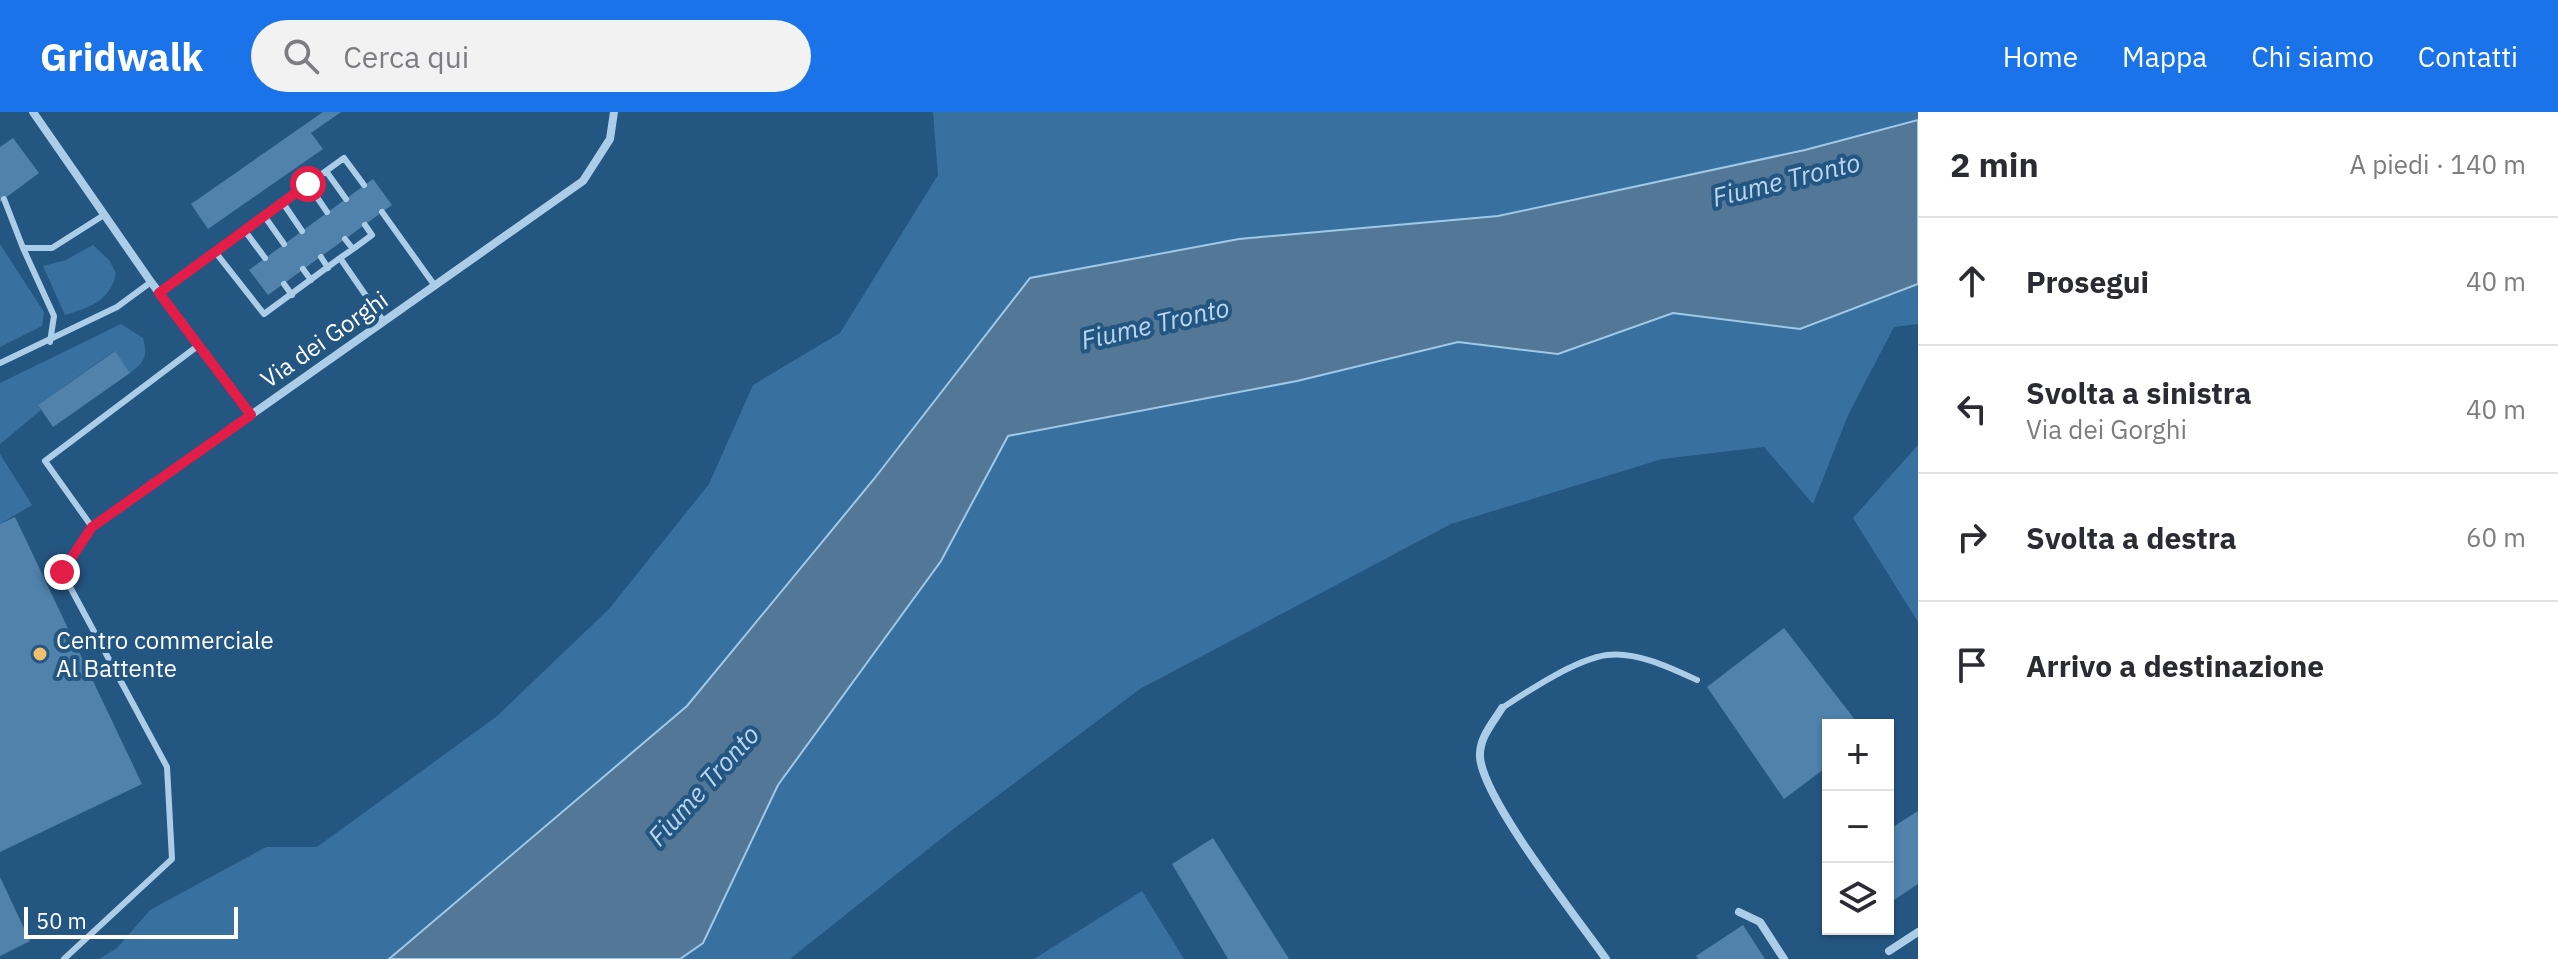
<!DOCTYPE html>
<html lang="it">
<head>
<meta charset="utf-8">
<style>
	:root { --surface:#fff; --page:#f2f2f3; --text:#2b2b33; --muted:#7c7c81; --line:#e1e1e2; --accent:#1a73e8 }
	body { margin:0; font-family:"IBM Plex Sans",sans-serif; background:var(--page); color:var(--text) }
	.controls { position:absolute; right:24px; bottom:24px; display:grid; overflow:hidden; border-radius:0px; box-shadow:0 2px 6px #0004 }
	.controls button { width:72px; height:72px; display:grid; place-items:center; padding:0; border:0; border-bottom:2px solid var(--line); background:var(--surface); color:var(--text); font:40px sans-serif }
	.scale { position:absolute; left:24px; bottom:20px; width:214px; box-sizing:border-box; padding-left:8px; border:4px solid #fff; border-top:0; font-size:22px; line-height:28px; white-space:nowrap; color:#fff; -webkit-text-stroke:6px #245682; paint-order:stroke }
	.stop { position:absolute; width:24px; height:24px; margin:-18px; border:6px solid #e11d48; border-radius:50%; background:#fff }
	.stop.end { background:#e11d48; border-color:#fff; box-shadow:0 2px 8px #0008 }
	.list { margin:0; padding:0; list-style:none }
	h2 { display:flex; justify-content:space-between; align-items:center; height:104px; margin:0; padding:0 32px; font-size:34px }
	h2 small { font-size:26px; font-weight:400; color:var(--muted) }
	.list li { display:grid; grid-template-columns:52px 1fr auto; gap:24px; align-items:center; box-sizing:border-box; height:128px; padding:0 32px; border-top:2px solid var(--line) }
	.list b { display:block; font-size:30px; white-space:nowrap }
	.list p { margin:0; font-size:26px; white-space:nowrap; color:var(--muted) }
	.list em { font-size:26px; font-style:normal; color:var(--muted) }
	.icon { flex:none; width:44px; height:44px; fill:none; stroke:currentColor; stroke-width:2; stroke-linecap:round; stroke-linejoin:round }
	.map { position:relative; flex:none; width:1918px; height:847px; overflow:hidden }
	header { display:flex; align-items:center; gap:48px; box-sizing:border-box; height:112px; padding:0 40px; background:var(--accent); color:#fff }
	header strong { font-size:38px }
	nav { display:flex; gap:44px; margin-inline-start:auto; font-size:28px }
	.search { width:560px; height:72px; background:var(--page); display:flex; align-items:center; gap:20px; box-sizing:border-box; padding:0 28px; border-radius:44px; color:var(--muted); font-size:30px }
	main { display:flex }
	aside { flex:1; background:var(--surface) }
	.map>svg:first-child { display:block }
</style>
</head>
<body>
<header>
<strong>Gridwalk</strong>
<div class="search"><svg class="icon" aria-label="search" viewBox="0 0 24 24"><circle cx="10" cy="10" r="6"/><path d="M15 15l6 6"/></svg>Cerca qui</div>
<nav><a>Home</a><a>Mappa</a><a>Chi siamo</a><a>Contatti</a></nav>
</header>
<main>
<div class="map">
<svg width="1918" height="847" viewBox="0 0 1918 847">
	<rect width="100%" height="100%" fill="#245682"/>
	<path fill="#3870a0" d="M933 0H1918V8L1805 38 1498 104 1239 127 1030 166 874 367 687 594 389 847H99L117 836 150 798 266 735H317L496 605 609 497 709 372 753 273 840 221 938 63Z
		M0 132 44 200 42 214 0 235Z
		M93 133 109 148 116 161C110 189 91 195 65 203L43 154 66 148Z
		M1918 172V212L1894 215 1848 303 1813 392 1764 335 1662 347 1451 412 1140 577 952 718 790 847H680L703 831 778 673 941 449 1008 324 1297 269 1458 230 1558 242 1674 201 1800 217Z
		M121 212 143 226C148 244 145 250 130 261L114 239 38 293 41 298 0 332V271Z
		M1918 333V510L1853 406Z
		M0 342 32 393 0 412Z
		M1142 779 1184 847H1034Z"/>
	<path fill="#537796" stroke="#a0c9e8" stroke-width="2" d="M1918 8V172L1800 217 1673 201 1558 242 1458 230 1297 269 1008 324 941 449 778 673 703 831 680 847H389L687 594 874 367 1030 166 1239 127 1498 104 1805 38Z"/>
	<path fill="#5082ac" d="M323 0H341L311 21 323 37 208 117 191 92Z
		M13 26 39 61 0 90V35Z
		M373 67 392 93 268 183 249 158Z
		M115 239 130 261 53 315 38 293Z
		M15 405 142 672 0 740V412Z
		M1784 516 1859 613H1828V654L1784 687 1707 575Z
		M1918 699V772L1888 792V718Z
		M1213 726 1289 847H1228L1172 752Z
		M0 765 30 829 0 844Z
		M1743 813 1765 847H1698L1696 844Z"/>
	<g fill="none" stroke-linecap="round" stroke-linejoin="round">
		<path stroke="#accde7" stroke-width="6" d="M326 59 344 46 364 73
			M308 72 326 59 346 87
			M4 87 23 136H52L104 103
			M283 91 302 119
			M382 100 435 174
			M265 105 284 132
			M245 119 265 146
			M23 136 54 204 50 230
			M353 137 372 123 365 113
			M216 141 264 202 340 146 384 210
			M321 145 328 156
			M340 146 353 137 345 127
			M303 157 311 168
			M284 172 292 183
			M159 181 308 72 327 100
			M199 233 45 349 92 415 251 303
			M0 251 117 195 151 170
			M1502 596C1528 579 1576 547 1607 543 1636 539 1671 556 1697 568
			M64 847 172 747 167 655 62 460 92 415"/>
		<path stroke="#accde7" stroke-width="8" d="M33 0 151 170 251 303 583 69 610 27 614 0
			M1502 596C1492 612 1479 626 1480 645 1483 688 1578 807 1606 847
			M1739 800 1760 810 1784 847
			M1889 839 1918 820"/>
	</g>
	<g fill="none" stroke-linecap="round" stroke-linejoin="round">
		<path stroke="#e11d48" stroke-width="10" d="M62 460 92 415 251 303 159 181 308 72"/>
	</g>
	<circle fill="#f2bf6f" stroke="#245682" stroke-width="3" cx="40" cy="542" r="8"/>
	<g text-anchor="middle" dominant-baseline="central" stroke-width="8" stroke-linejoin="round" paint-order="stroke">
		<g font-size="24" fill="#fff" stroke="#245682">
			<text transform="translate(324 227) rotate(-35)">Via dei Gorghi</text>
		</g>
		<g font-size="24" fill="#fff" stroke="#245682" text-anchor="start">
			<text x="56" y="528">Centro commerciale<tspan x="56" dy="28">Al Battente</tspan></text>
		</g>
		<g font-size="26" font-style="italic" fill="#b7d6ef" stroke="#245682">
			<text transform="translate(1786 67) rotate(-14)">Fiume Tronto</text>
			<text transform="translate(1155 211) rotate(-13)">Fiume Tronto</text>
			<text transform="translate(703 673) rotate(-48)">Fiume Tronto</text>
		</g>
	</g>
</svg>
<div class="controls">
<button>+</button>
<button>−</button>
<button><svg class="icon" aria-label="layers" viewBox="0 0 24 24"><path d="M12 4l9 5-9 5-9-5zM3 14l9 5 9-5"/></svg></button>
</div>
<div class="scale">50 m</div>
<div class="stop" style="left:308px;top:72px"></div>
<div class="stop end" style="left:62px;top:460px"></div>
</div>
<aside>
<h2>2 min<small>A piedi · 140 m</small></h2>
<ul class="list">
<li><svg class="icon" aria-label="ahead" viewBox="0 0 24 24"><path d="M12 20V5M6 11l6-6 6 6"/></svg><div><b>Prosegui</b></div><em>40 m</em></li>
<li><svg class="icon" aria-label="left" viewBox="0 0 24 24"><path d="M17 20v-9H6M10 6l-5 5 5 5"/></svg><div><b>Svolta a sinistra</b><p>Via dei Gorghi</p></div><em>40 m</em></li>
<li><svg class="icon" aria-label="right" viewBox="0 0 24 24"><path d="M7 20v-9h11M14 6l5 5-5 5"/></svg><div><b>Svolta a destra</b></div><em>60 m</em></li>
<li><svg class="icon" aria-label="arrive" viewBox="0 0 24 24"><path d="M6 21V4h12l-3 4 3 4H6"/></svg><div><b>Arrivo a destinazione</b></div></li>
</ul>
</aside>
</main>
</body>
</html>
